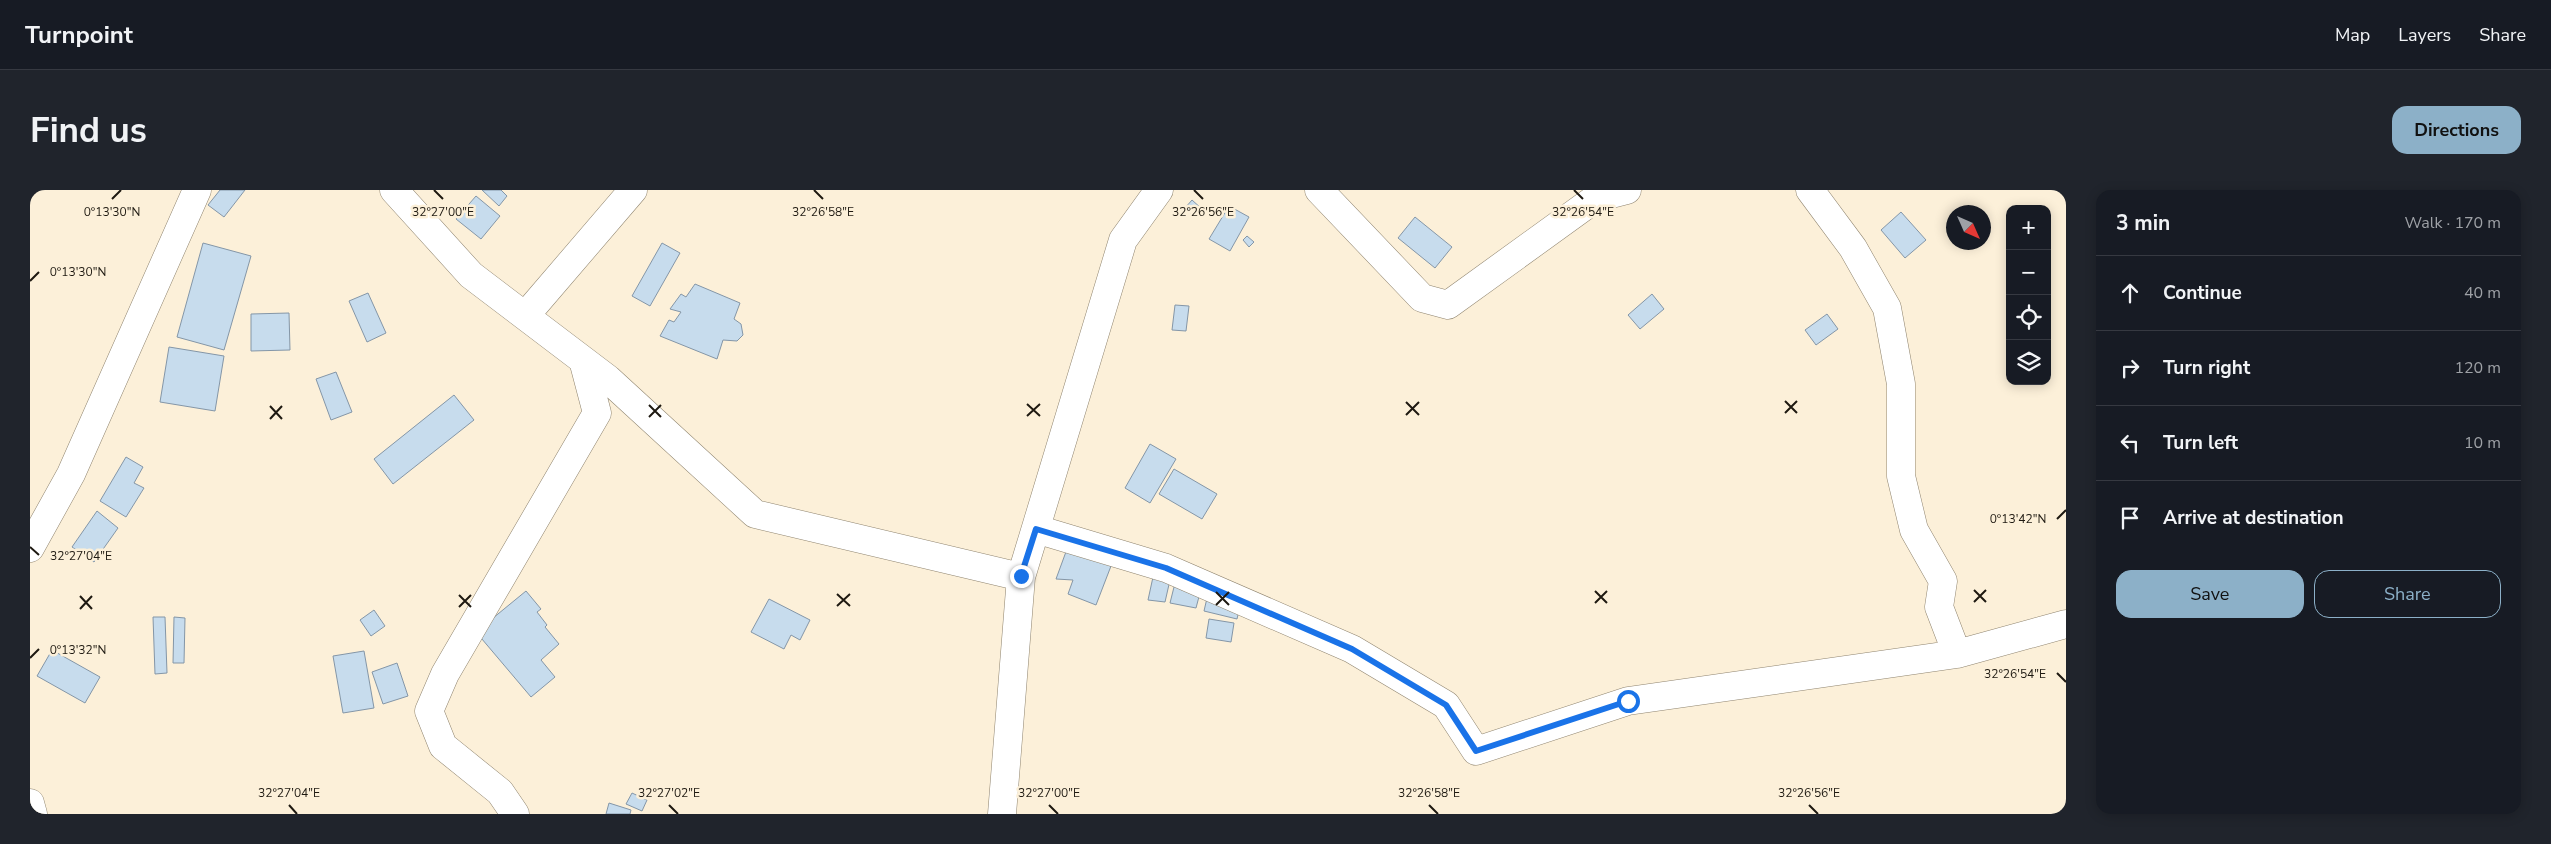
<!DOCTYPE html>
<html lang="en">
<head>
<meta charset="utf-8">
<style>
	:root { --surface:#171b24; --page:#20242c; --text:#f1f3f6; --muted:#9ea1a6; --line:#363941; --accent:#8cb0c8 }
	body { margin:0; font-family:"Nunito Sans",sans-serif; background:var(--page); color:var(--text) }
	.controls { position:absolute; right:15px; top:15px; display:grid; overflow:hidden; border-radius:10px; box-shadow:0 2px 12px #0003 }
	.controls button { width:45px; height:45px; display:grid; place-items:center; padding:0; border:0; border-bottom:1px solid var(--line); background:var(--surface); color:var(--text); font:25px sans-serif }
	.compass { position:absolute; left:1916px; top:15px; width:45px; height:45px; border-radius:50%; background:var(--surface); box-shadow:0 2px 12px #0003; rotate:135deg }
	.stop { position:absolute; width:15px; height:15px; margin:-11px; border:4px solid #1a73e8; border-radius:50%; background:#fff }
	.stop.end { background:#1a73e8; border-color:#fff; box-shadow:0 1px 5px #0008 }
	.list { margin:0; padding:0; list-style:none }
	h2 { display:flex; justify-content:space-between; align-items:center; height:65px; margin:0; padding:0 20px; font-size:21px }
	h2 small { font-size:16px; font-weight:400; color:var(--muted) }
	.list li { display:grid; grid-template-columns:32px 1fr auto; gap:15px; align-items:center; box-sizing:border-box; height:75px; padding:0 20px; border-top:1px solid var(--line) }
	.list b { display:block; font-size:19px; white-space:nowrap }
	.list em { font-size:16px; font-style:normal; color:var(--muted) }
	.actions { display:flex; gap:10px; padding:15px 20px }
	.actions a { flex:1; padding:11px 0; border:1px solid var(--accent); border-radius:15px; text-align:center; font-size:18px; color:var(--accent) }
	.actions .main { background:var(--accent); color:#111 }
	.icon { flex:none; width:28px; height:28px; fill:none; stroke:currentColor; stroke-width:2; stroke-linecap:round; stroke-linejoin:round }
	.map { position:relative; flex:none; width:2036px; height:624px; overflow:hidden; border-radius:15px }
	header { display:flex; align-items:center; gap:30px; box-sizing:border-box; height:70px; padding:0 25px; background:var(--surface); border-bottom:1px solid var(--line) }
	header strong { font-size:24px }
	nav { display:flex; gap:28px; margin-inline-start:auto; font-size:18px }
	.intro { display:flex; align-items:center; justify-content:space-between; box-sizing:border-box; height:120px; padding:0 30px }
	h1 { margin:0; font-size:35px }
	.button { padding:12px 22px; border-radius:15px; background:var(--accent); color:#111; font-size:18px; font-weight:700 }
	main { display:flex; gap:30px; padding:0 30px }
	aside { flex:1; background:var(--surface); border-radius:15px; box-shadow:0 2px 12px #0003 }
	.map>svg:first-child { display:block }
</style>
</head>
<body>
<header>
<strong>Turnpoint</strong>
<nav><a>Map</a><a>Layers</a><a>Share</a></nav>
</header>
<div class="intro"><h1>Find us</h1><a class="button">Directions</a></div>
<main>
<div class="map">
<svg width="2036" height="624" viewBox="0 0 2036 624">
	<rect width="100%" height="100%" fill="#fcf0d9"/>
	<path fill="#c7dced" stroke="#8496a7" d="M190 0H215L194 27 178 15Z
		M452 0H471L477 6 469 16Z
		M446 6 470 26 451 49 426 29Z
		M1162 10 1172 19 1164 27 1155 18Z
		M1199 16 1219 27 1200 61 1179 49Z
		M1871 22 1896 50 1875 68 1851 40Z
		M1385 27 1422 57 1405 78 1368 48Z
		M1217 46 1224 52 1219 57 1213 50Z
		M173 53 221 66 194 160 147 147Z
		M632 53 650 63 620 116 602 106Z
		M665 94 710 113 704 129 711 134 713 145 707 151 693 150 687 169 630 146 639 130 644 132 651 122 640 119 651 104 656 107Z
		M338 103 356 143 337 152 319 111Z
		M1622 104 1634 119 1610 139 1598 125Z
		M1145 115 1159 116 1156 141 1142 140Z
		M259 123 260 160 221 161V124Z
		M1797 124 1808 139 1786 155 1775 140Z
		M139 157 194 166 185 221 130 212Z
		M306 182 322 222 301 230 286 189Z
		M424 205 444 230 363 294 344 269Z
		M1120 254 1146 269 1120 313 1095 298Z
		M96 267 113 277 104 293 114 298 96 327 70 311Z
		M1144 279 1187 304 1172 329 1129 304Z
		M67 321 88 338 64 372 42 357Z
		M1037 359 1081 376 1066 415 1038 404 1043 390 1026 389Z
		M1123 387 1140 390 1135 412 1118 410Z
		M1145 393 1171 399 1166 418 1140 413Z
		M496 401 511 419 507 422 517 435 515 437 529 454 511 470 525 487 501 507 446 442Z
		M1177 408 1210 416 1207 429 1174 421Z
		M739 409 780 430 770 450 761 445 754 459 721 442Z
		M344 420 355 436 341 446 330 430Z
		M123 427H135L137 483 125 484Z
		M144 427 155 428 154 473H143Z
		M1179 429 1204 433 1201 452 1176 448Z
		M22 460 70 487 55 513 7 486Z
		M334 461 344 518 313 523 303 466Z
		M367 473 378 506 353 514 342 482Z
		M602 603 617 610 612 621 596 614Z
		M579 613 601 620 600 624H576Z"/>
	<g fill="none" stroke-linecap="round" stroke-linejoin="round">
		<g stroke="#8f846f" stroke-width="29">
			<path id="street" d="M364 0 441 85 578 189 725 324 991 387
				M1289 0 1392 108 1418 115 1566 8 1597 0
				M1780 0 1823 58 1857 118 1871 194V286L1884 340 1913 391 1909 417 1927 464
				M495 126 603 0
				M1006 339 1136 378 1322 459 1416 515 1446 561 1598 511 1927 464 2036 434
				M0 358 41 284 167 0
				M0 613 3 624
				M485 624 470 602 413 556 399 521 415 484 567 223 553 170
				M972 624 991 387 1093 50 1129 0"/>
		</g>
		<use href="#street" stroke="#fff" stroke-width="28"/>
	</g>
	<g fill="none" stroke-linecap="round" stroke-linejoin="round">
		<path stroke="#1a73e8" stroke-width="6" d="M991 386 1006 339 1136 378 1322 459 1416 515 1446 561 1598 511"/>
	</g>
	<path fill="none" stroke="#1e1911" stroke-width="2" d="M404 0 413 9M784 0 793 9M1164 0 1173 9M1544 0 1553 9M82 9 91 0M0 91 9 82M1755 211 1767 223M1376 212 1389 225M997 214 1010 226M619 215 631 227M240 216 252 229M1755 223 1767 211M1376 225 1389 212M997 226 1010 214M619 227 631 215M240 229 252 216M2027 329 2036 320M0 357 9 365M1944 400 1956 412M1565 401 1577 413M1186 402 1199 415M807 404 820 416M429 405 441 417M50 406 62 419M1944 412 1956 400M1565 413 1577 401M1186 415 1199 402M807 416 820 404M429 417 441 405M50 419 62 406M0 468 9 459M2027 483 2036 492M259 615 267 624M639 615 648 624M1019 615 1028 624M1399 615 1408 624M1779 615 1788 624"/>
	<g font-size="12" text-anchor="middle" fill="#1e1911" stroke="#fcf0d9" stroke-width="5" stroke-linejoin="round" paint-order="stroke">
		<text x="82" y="26">0°13'30"N</text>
		<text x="413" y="26">32°27'00"E</text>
		<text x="793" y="26">32°26'58"E</text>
		<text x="1173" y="26">32°26'56"E</text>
		<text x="1553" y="26">32°26'54"E</text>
		<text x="48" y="86">0°13'30"N</text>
		<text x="1988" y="333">0°13'42"N</text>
		<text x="51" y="370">32°27'04"E</text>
		<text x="48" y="464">0°13'32"N</text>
		<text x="1985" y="488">32°26'54"E</text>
		<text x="259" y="607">32°27'04"E</text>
		<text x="639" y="607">32°27'02"E</text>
		<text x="1019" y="607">32°27'00"E</text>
		<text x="1399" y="607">32°26'58"E</text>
		<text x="1779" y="607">32°26'56"E</text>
	</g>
</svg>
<div class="controls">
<button>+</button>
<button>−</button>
<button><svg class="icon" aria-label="locate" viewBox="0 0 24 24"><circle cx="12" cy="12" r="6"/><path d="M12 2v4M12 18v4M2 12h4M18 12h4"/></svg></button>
<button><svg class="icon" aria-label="layers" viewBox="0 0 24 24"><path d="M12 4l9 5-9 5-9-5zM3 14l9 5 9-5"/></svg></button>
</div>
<svg class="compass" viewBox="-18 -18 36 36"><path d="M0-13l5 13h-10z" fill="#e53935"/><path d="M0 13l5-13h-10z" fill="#9ea1a6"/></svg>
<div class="stop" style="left:1598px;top:511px"></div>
<div class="stop end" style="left:991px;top:386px"></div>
</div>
<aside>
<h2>3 min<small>Walk · 170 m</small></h2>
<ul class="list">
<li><svg class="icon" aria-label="ahead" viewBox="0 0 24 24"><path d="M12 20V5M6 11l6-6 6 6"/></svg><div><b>Continue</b></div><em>40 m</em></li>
<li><svg class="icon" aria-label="right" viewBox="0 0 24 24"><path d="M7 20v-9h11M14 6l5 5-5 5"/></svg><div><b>Turn right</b></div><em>120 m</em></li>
<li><svg class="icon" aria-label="left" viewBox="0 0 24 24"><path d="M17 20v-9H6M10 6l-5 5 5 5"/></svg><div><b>Turn left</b></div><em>10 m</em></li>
<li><svg class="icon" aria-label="arrive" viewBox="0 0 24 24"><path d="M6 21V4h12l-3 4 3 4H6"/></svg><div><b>Arrive at destination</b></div></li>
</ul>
<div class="actions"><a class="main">Save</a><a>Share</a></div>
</aside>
</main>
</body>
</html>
